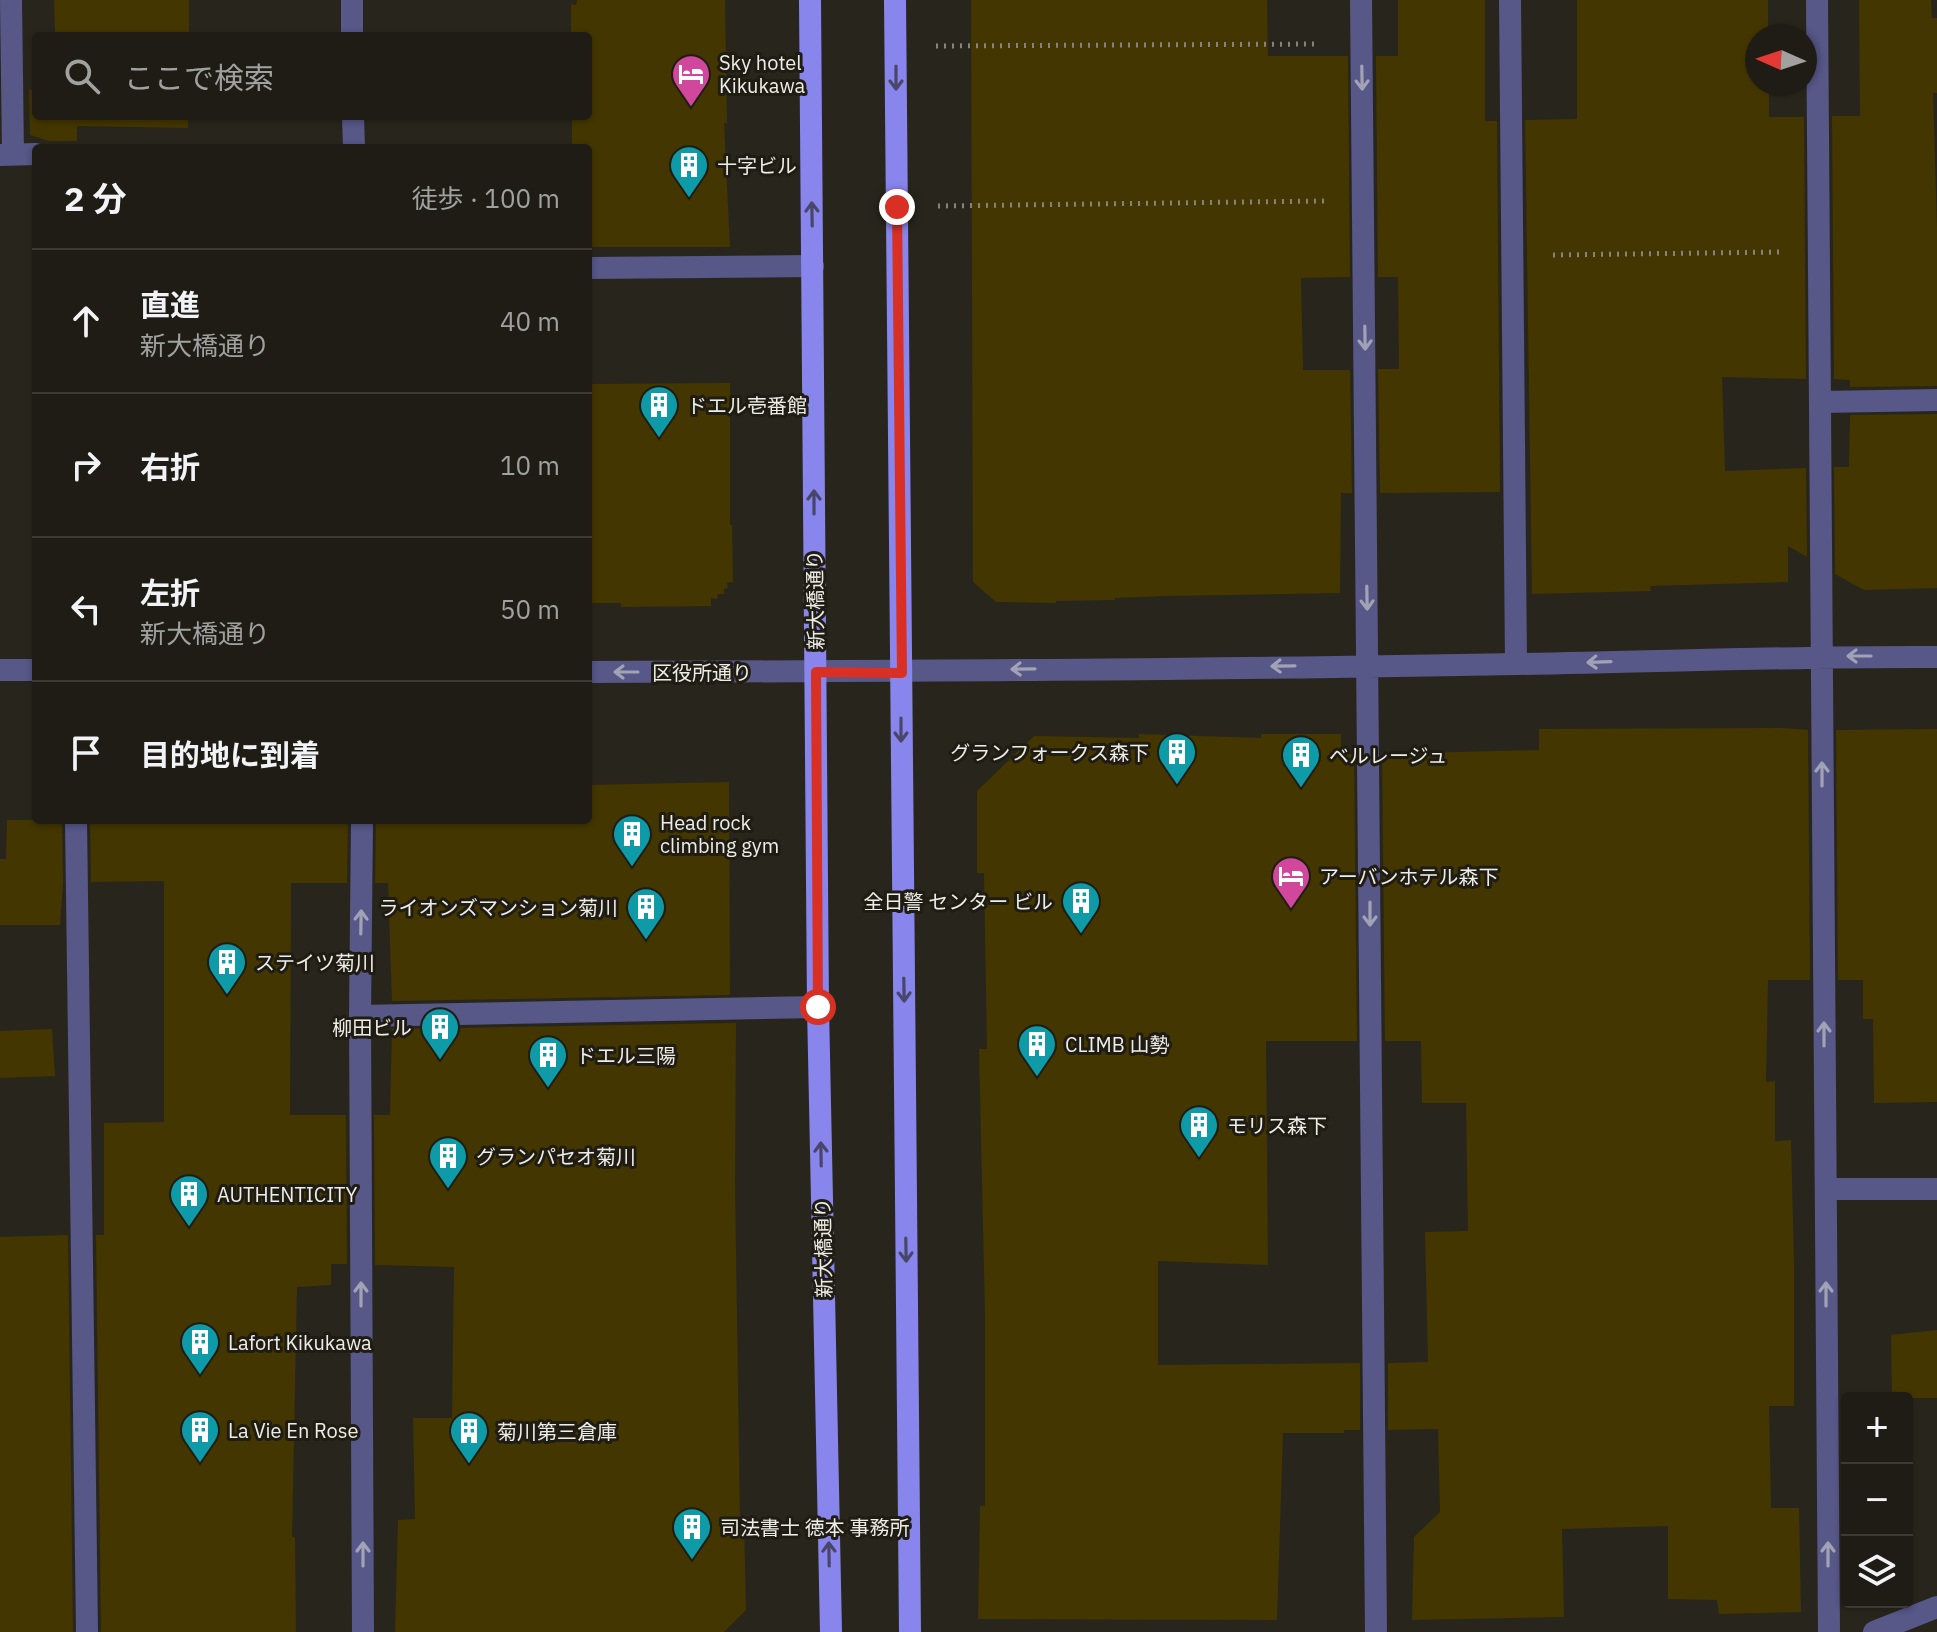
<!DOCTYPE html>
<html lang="ja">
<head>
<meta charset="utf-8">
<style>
	:root { --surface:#1e1c15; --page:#26251e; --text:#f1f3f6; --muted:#a1a1a0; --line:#3c3a34 }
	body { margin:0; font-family:"IBM Plex Sans","Noto Sans JP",sans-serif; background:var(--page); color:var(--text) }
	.controls { position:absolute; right:24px; bottom:24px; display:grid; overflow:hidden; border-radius:8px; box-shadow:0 2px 6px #0004 }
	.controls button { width:72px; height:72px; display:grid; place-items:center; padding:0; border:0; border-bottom:2px solid var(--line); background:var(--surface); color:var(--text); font:40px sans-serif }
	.compass { position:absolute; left:1745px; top:24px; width:72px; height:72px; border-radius:50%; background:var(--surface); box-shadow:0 2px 6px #0004; rotate:273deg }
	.stop { position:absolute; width:24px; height:24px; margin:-18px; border:6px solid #d93025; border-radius:50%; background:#fff }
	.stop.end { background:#d93025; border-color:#fff; box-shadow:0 2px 8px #0008 }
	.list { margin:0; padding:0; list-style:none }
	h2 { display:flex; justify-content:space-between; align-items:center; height:104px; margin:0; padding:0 32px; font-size:34px }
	h2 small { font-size:26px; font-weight:400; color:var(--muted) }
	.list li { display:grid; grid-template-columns:52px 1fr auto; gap:24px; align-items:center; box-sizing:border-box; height:144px; padding:0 32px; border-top:2px solid var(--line) }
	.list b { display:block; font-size:30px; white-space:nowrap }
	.list p { margin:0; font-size:26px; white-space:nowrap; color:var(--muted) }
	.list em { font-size:26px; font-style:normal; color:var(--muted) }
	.icon { flex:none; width:44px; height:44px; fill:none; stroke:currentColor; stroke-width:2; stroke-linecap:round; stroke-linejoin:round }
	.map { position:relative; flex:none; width:1937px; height:1632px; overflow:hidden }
	.search { position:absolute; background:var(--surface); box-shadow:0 2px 6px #0004; left:32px; top:32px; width:560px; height:88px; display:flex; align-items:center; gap:20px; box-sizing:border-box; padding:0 28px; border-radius:8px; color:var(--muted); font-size:30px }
	.panel { position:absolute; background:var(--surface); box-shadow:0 2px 6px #0004; left:32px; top:144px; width:560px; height:680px; border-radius:8px }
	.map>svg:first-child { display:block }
</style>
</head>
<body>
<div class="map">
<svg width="1937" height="1632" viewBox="0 0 1937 1632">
	<rect width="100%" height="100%" fill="#28261c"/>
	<path fill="#433601" d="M54 0H189V36H44V33H55Z
		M577 0H725L727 123H724L730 247H588V148H572V116H588V36H571V4L576 5Z
		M971 0H1267L1268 56H1348L1350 277 1301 278 1303 370H1350L1352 493H1341L1340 593 1166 596 1115 598V600L1056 601V603L996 602 973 582Z
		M1398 0H1485V121H1497L1500 492 1380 493 1378 369H1399L1398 277H1378L1376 56H1398Z
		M1577 0H1768V36H1757V84H1769V117H1804L1806 379 1722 377 1725 471 1806 468 1807 557 1788 546V582L1650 586 1651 591 1532 594 1525 120 1577 119Z
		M1859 0H1931L1932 18H1937V93H1933L1937 226V386L1850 387V380L1834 379 1832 116H1860Z
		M29 90H36V116H188V128L77 126V141H49L30 135Z
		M730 383V525H732L733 582 727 583 728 588 724 589V594H718L717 599 711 598V606L621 607V603H588V384Z
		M1937 414V588L1864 590 1835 574 1834 467H1849L1850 415Z
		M1781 728 1808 730 1810 980H1768L1766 1082 1775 1081V1141L1791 1140 1794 1263V1406H1769L1771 1508H1799L1801 1612 1719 1614 1717 1600 1668 1599V1526L1562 1529 1564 1617 1412 1620 1414 1537 1440 1512 1438 1429 1388 1430V1363L1428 1362 1425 1232 1468 1231 1466 1103H1422L1421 1041H1385L1382 754 1539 750V729Z
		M1937 729V1102L1874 1103 1873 1019H1863V980H1838L1836 730Z
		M1139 734 1261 738V734H1341V754H1354L1357 1041H1266L1268 1265 1158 1261V1365L1360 1363V1430H1344V1433H1283L1277 1620 978 1619 980 1506H985V1314L979 1049H987L984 873H977V791L1034 736 1139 738Z
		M729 782 730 995 392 1001 388 883H375L376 820H588V785Z
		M7 820H62L63 883 60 925H0V859H6Z
		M90 820H348L347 883H291L290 1115H346L347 1264H331V1285L297 1287 292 1537H295L296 1632H101L96 1235H104V1123L164 1122V881L91 882Z
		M736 1023 735 1184 740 1522H744L746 1610 724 1632H395L398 1520 415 1519 413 1418H452L454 1267 375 1265 374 1115H390L392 1029Z
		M52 1029 55 1076 0 1078V1031Z
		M68 1235 73 1632H0V1237Z
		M1937 1330V1398H1892L1891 1335Z"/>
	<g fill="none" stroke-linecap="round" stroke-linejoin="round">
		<path stroke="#85837b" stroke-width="5" stroke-dasharray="2 6" stroke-linecap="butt" d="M936 46 1318 44
			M938 206 1324 201
			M1553 255 1779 252"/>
		<path stroke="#575788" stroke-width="22" d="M11 0 13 154
			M1510 0 1516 664
			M1 155 36 154
			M588 268 813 266
			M1820 402 1937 400
			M76 820 87 1632
			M360 1016 818 1007
			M1826 1189H1937"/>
		<path stroke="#575788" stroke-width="22" d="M352 0V36
			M1361 0 1376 1632
			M1817 0 1829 1632
			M353 116 354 148
			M0 670H36
			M588 672C898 671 1207 670 1517 664 1657 662 1797 656 1937 657
			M362 820 360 1016 363 1632
			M1874 1632 1937 1607"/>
		<path stroke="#8886ec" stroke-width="22" d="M810 0 818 1007 831 1632
			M895 0 910 1632"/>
	</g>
	<defs><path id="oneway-shaft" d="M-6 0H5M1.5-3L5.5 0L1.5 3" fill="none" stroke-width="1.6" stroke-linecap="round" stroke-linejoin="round" transform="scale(2)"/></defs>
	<g stroke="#49466a">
		<use href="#oneway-shaft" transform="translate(896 78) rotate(90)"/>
		<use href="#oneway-shaft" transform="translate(812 214) rotate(-91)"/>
		<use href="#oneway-shaft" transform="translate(814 502) rotate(-90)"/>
		<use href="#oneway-shaft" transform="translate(901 730) rotate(90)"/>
		<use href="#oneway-shaft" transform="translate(904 990) rotate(89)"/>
		<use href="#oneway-shaft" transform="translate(821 1154) rotate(-91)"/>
		<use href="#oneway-shaft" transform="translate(906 1250) rotate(89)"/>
		<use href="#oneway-shaft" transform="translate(829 1554) rotate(-91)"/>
	</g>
	<g stroke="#a2a2b7">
		<use href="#oneway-shaft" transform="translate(1362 78) rotate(89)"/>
		<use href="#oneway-shaft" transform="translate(1365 338) rotate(89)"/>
		<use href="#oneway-shaft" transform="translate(1367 598) rotate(89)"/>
		<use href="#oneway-shaft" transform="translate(1859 656) rotate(-180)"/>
		<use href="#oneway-shaft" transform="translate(1599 662) rotate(178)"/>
		<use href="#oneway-shaft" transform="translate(1283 666) rotate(179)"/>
		<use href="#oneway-shaft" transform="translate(1023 669) rotate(179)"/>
		<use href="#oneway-shaft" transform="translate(626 672) rotate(180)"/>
		<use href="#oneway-shaft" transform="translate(1822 774) rotate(-90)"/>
		<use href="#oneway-shaft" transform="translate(1370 914) rotate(90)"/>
		<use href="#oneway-shaft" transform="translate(361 922) rotate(-89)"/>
		<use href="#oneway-shaft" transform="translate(1824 1034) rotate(-90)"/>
		<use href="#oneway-shaft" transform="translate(361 1294) rotate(-90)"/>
		<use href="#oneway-shaft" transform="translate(1826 1294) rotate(-90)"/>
		<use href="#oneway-shaft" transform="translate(363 1554) rotate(-90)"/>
		<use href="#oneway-shaft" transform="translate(1828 1554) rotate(-90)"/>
	</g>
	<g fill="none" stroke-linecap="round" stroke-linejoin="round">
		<path stroke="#d93025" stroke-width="10" d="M818 1007 816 672 902 673 897 207"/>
	</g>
	<defs>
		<g id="hotel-pin" transform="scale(2)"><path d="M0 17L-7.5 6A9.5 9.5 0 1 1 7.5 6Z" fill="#d1479c" stroke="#1f1c13"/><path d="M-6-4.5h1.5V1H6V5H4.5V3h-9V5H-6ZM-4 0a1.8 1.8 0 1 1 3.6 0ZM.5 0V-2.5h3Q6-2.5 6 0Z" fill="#fff"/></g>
		<g id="building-pin" transform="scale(2)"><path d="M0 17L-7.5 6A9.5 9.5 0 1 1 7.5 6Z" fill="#0f9aa8" stroke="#1f1c13"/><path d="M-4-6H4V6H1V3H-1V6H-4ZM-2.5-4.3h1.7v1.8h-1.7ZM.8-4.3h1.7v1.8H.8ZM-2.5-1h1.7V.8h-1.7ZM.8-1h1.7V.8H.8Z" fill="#fff"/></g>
	</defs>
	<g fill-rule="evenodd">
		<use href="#hotel-pin" x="691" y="74"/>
		<use href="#building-pin" x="689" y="165"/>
		<use href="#building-pin" x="659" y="405"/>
		<use href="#building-pin" x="1177" y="752"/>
		<use href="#building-pin" x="1301" y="755"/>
		<use href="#building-pin" x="632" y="834"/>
		<use href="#hotel-pin" x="1291" y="876"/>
		<use href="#building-pin" x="1081" y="901"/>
		<use href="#building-pin" x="646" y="907"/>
		<use href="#building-pin" x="227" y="962"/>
		<use href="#building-pin" x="440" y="1027"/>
		<use href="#building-pin" x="1037" y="1044"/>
		<use href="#building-pin" x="548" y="1055"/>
		<use href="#building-pin" x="1199" y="1125"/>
		<use href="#building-pin" x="448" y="1156"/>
		<use href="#building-pin" x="189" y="1194"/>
		<use href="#building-pin" x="200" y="1342"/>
		<use href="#building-pin" x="200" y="1430"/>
		<use href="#building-pin" x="469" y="1431"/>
		<use href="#building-pin" x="692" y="1527"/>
	</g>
	<g text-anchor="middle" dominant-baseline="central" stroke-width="6" stroke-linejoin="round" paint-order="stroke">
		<g font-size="20" fill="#eeece6" stroke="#1f1c13" text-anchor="start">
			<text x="719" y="62">Sky hotel<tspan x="719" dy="23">Kikukawa</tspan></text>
			<text x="717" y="165">十字ビル</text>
			<text x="687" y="405">ドエル壱番館</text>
			<text x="1149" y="752" text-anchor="end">グランフォークス森下</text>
			<text x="1329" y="755">ベルレージュ</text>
			<text x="660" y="822">Head rock<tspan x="660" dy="23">climbing gym</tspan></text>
			<text x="1319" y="876">アーバンホテル森下</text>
			<text x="1053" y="901" text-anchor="end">全日警 センター ビル</text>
			<text x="618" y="907" text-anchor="end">ライオンズマンション菊川</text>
			<text x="255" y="962">ステイツ菊川</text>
			<text x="412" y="1027" text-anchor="end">柳田ビル</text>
			<text x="1065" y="1044">CLIMB 山勢</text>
			<text x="576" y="1055">ドエル三陽</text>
			<text x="1227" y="1125">モリス森下</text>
			<text x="476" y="1156">グランパセオ菊川</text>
			<text x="217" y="1194">AUTHENTICITY</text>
			<text x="228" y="1342">Lafort Kikukawa</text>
			<text x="228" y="1430">La Vie En Rose</text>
			<text x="497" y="1431">菊川第三倉庫</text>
			<text x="720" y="1527">司法書士 徳本 事務所</text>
		</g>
		<g font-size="20" fill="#eeece6" stroke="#1f1c13">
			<text transform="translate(815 600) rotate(-91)">新大橋通り</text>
			<text x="702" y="672">区役所通り</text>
			<text transform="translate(823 1248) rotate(-91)">新大橋通り</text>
		</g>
	</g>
</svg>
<div class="controls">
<button>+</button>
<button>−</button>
<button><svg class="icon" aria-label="layers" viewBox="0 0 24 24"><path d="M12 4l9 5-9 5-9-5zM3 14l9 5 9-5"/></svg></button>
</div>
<svg class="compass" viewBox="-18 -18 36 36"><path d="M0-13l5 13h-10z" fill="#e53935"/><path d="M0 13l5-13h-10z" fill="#a1a1a0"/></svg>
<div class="stop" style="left:818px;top:1007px"></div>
<div class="stop end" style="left:897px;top:207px"></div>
<div class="search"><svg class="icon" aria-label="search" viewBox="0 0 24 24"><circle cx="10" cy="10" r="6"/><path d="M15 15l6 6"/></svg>ここで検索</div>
<section class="panel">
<h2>2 分<small>徒歩 · 100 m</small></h2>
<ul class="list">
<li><svg class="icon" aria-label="ahead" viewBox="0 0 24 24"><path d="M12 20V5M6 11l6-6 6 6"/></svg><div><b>直進</b><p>新大橋通り</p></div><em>40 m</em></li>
<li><svg class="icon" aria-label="right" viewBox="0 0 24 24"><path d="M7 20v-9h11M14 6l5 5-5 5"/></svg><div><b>右折</b></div><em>10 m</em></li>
<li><svg class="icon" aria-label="left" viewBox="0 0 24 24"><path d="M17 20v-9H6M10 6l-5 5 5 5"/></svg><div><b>左折</b><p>新大橋通り</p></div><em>50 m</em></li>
<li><svg class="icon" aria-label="arrive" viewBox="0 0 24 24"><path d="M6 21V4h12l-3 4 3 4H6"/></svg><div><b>目的地に到着</b></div></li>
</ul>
</section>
</div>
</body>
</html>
